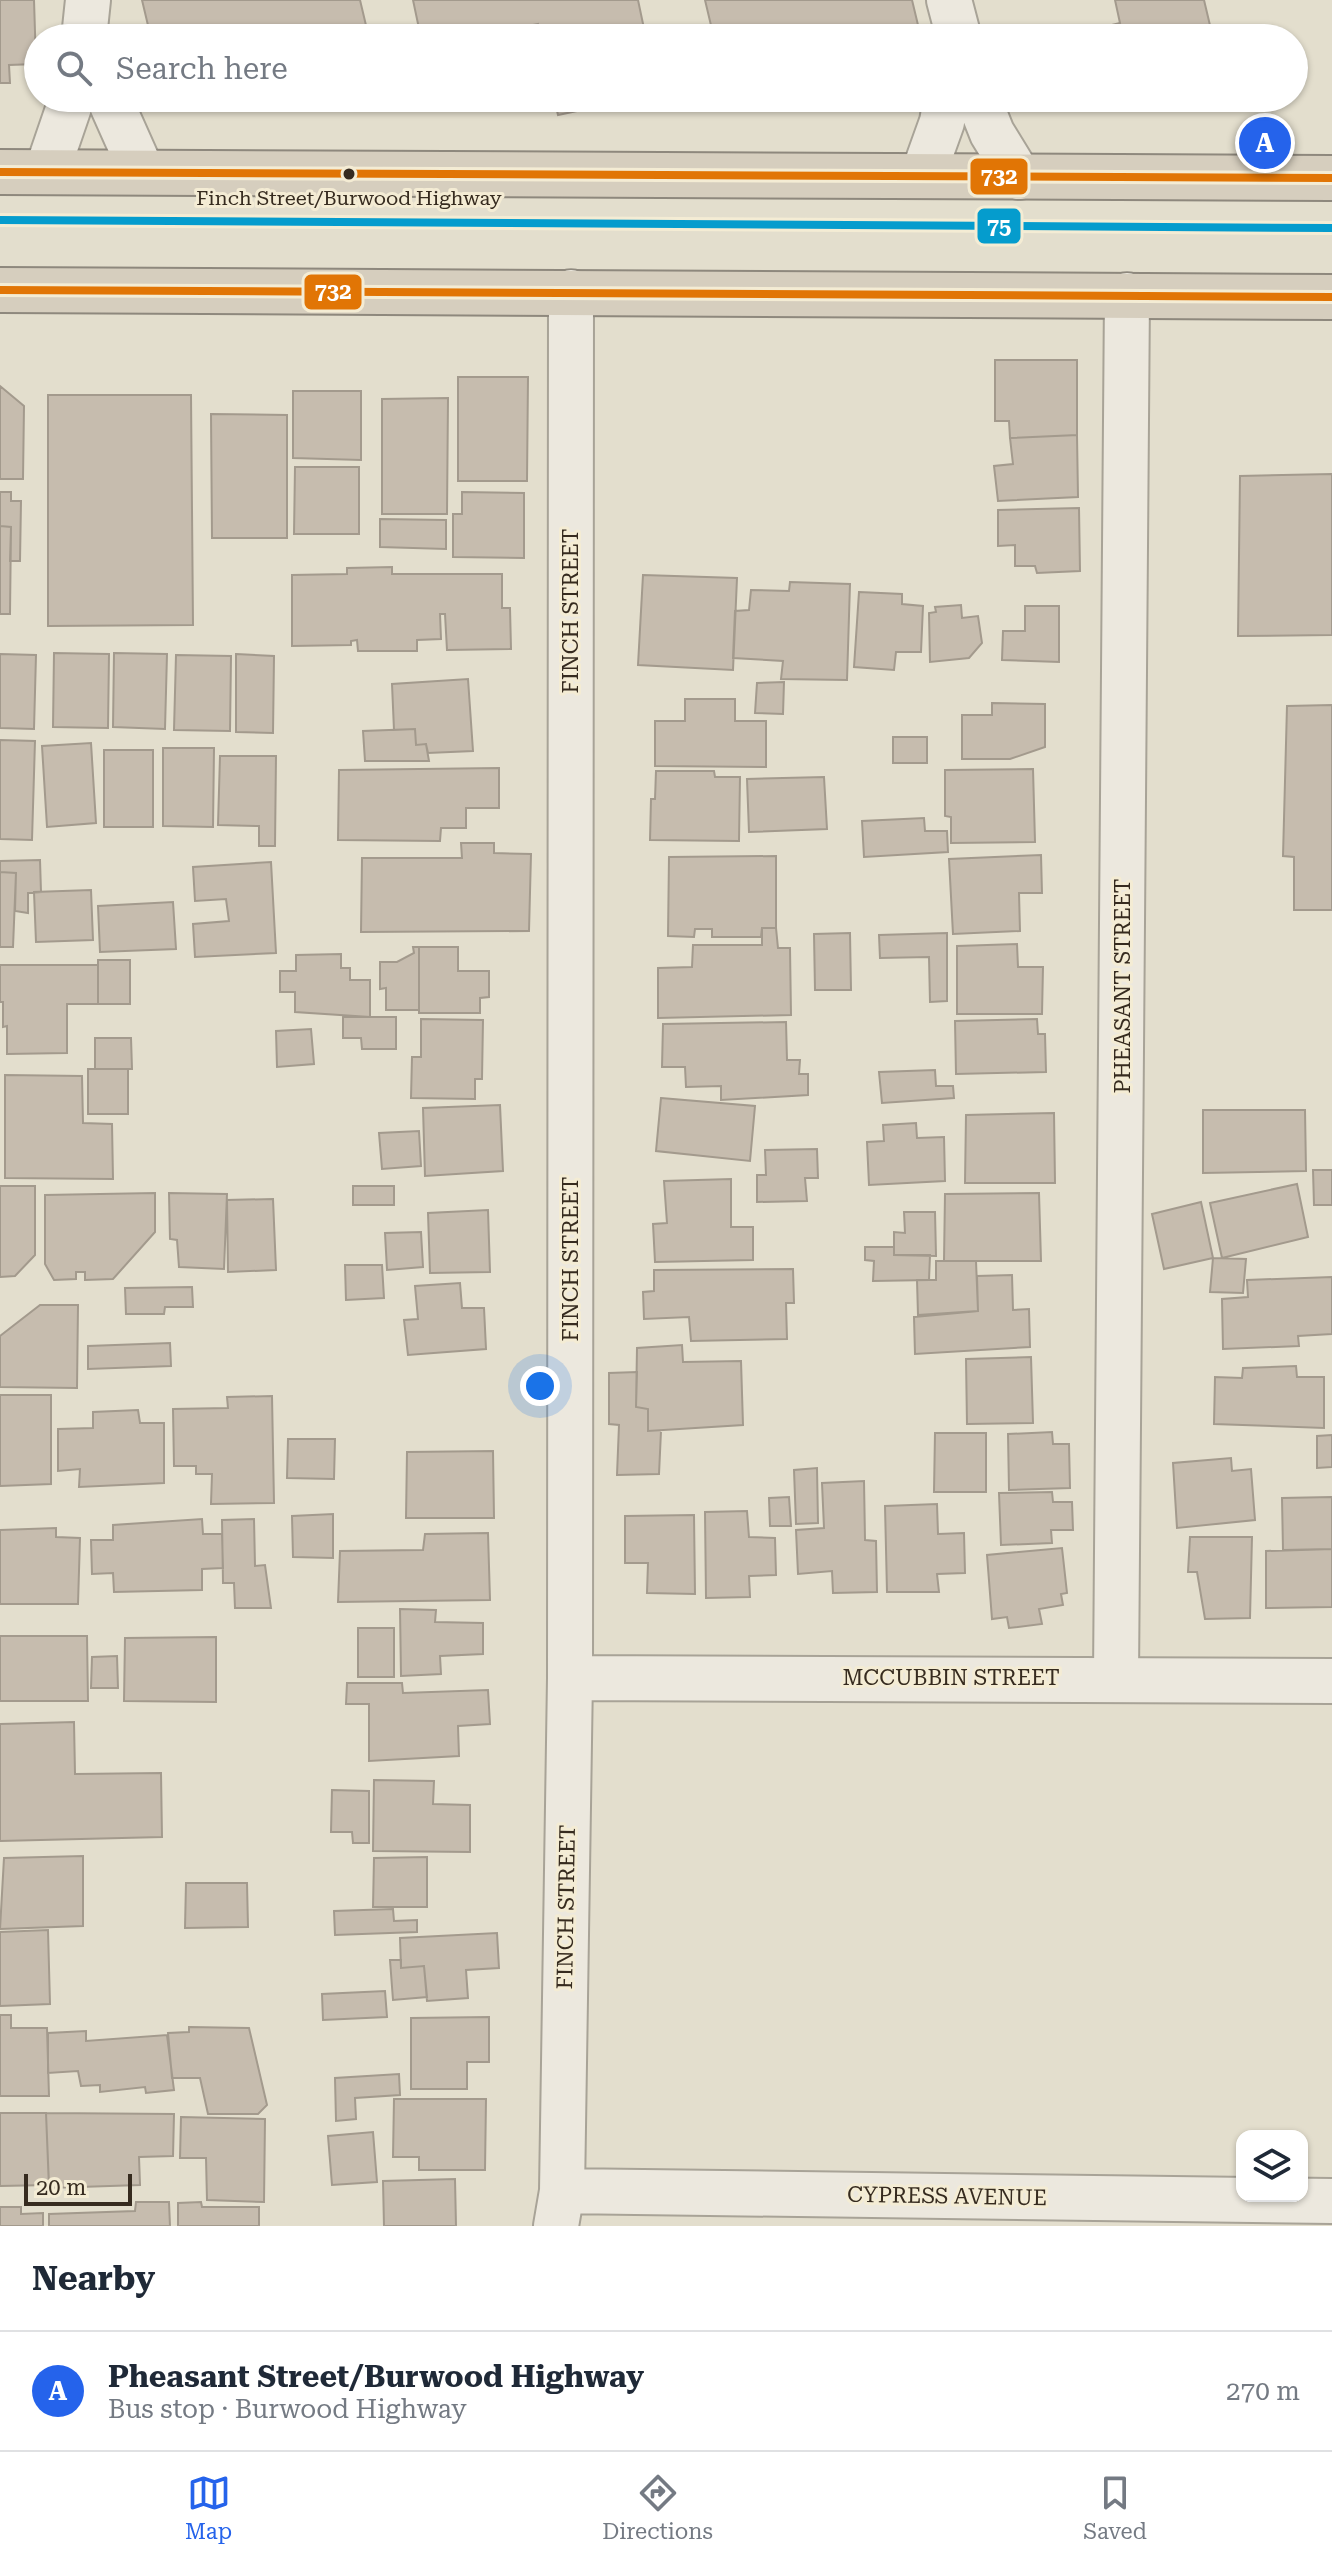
<!DOCTYPE html>
<html lang="en">
<head>
<meta charset="utf-8">
<style>
	:root { --surface:#fff; --page:#f2f2f3; --text:#1f2937; --muted:#747a83; --line:#e0e1e3; --accent:#2563eb }
	body { margin:0; font-family:"Roboto Serif",serif; background:var(--page); color:var(--text) }
	.controls { position:absolute; right:24px; bottom:24px; display:grid; overflow:hidden; border-radius:16px; box-shadow:0 2px 6px #0004 }
	.controls button { width:72px; height:72px; display:grid; place-items:center; padding:0; border:0; border-bottom:2px solid var(--line); background:var(--surface); color:var(--text); font:40px sans-serif }
	.scale { position:absolute; left:24px; bottom:20px; width:108px; box-sizing:border-box; padding-left:8px; border:4px solid #362b1f; border-top:0; font-size:22px; line-height:28px; white-space:nowrap; color:#362b1f; -webkit-text-stroke:6px #f4ecd4; paint-order:stroke }
	.you { position:absolute; left:540px; top:1386px; width:28px; height:28px; margin:-20px; border:6px solid #fff; border-radius:50%; background:#1a73e8; box-shadow:0 0 0 12px #1a73e833 }
	.badge { display:grid; place-items:center; width:52px; height:52px; border-radius:50%; background:var(--accent); color:#fff; font-size:26px; font-weight:700 }
	.pin { position:absolute; translate:-50% -50%; border:4px solid #fff; box-shadow:0 2px 8px #0006 }
	.list { margin:0; padding:0; list-style:none }
	h2 { display:flex; justify-content:space-between; align-items:center; height:104px; margin:0; padding:0 32px; font-size:34px }
	h2 small { font-size:26px; font-weight:400; color:var(--muted) }
	.list li { display:grid; grid-template-columns:52px 1fr auto; gap:24px; align-items:center; box-sizing:border-box; height:120px; padding:0 32px; border-top:2px solid var(--line) }
	.list b { display:block; font-size:30px; white-space:nowrap }
	.list p { margin:0; font-size:26px; white-space:nowrap; color:var(--muted) }
	.list em { font-size:26px; font-style:normal; color:var(--muted) }
	.icon { flex:none; width:44px; height:44px; fill:none; stroke:currentColor; stroke-width:2; stroke-linecap:round; stroke-linejoin:round }
	.map { position:relative; flex:none; width:1332px; height:2226px; overflow:hidden }
	.search { position:absolute; background:var(--surface); box-shadow:0 2px 6px #0004; left:24px; right:24px; top:24px; height:88px; display:flex; align-items:center; gap:20px; box-sizing:border-box; padding:0 28px; border-radius:44px; color:var(--muted); font-size:30px }
	.sheet { height:224px; background:var(--surface) }
	nav { display:flex; justify-content:space-around; align-items:center; box-sizing:border-box; height:112px; border-top:2px solid var(--line); background:var(--surface); font-size:22px; color:var(--muted) }
	nav a { display:grid; justify-items:center; gap:4px }
	nav .on { color:var(--accent) }
	.map>svg:first-child { display:block }
</style>
</head>
<body>
<div class="map">
<svg width="1332" height="2226" viewBox="0 0 1332 2226">
	<rect width="100%" height="100%" fill="#e3decd"/>
	<path fill="#c6bcae" stroke="#a39a8d" stroke-width="2" d="M0 0H34L36 64 9 65 10 83H0Z
		M142 0H360L369 38H151Z
		M413 0H638L646 38H541L538 24 471 38H421Z
		M705 0H912L918 25 861 38H714Z
		M1115 0H1204L1213 38H1080L1079 33 1120 23Z
		M554 98H638L558 115Z
		M995 360H1077V435L1010 438 1009 421H995Z
		M458 377H528L527 481H458Z
		M0 386 24 406 23 479H0Z
		M293 391H361V460L293 458Z
		M48 395H191L193 625 48 626Z
		M448 398 447 514H382V399Z
		M211 414 287 415V538H212Z
		M1077 435 1078 497 998 501 994 466 1013 464 1010 438Z
		M295 467H359V534H294Z
		M1332 474V635L1238 636 1240 476Z
		M0 492H11V501H21L20 561H10L11 527 0 526Z
		M462 492 524 493V558L453 557V514H462Z
		M1079 508 1080 571 1037 573 1035 566H1015V545L998 546V510Z
		M380 519 446 520V549L380 547Z
		M0 526 11 527 10 614H0Z
		M392 567V574H502V608H510L511 649 447 650 445 614H440L441 639 417 640V651H358L357 640 351 641V645L292 646V575L347 574V568Z
		M643 575 737 578 733 670 638 665Z
		M790 582 850 584 847 680 781 679 783 661 733 658 735 611 749 610 751 590 789 591Z
		M859 592 902 594V604L923 606 921 652H896L894 670 854 667Z
		M961 605 962 618 978 616 982 643 969 658 930 662 929 613 936 612 935 607Z
		M1025 606H1059V662L1002 660 1003 631H1025Z
		M54 653 109 654 108 728 53 727Z
		M114 653 167 654 165 729 113 727Z
		M0 654 36 655 34 729 0 728Z
		M236 654 274 656 273 733 236 732Z
		M176 655 231 656 230 731 174 730Z
		M468 679 473 751 428 753 426 744 416 745 415 729 394 730 392 684Z
		M784 682 783 714 755 713 757 683Z
		M685 699H735V721H766V767L655 766V721H685Z
		M992 703 1045 704V747L1010 759H962V715H992Z
		M1332 705V910H1294V857L1283 856 1287 706Z
		M415 729 416 745 426 744 429 761H365L363 731Z
		M893 737H927V763H893Z
		M0 740 35 741 32 840 0 839Z
		M91 743 96 823 47 827 42 746Z
		M163 748H214L213 827 163 826Z
		M104 750H153V827H104Z
		M220 756H276L275 846H259V826L218 825Z
		M499 768V808H466V828H441L440 841 338 840 339 770Z
		M1033 769 1035 842 951 843V817L945 816V770Z
		M656 771H714L715 777H740L739 841 650 840 651 799H655Z
		M824 777 827 829 749 832 747 779Z
		M924 818 925 831H947L948 852 864 857 862 821Z
		M461 843H494V853L531 854 529 931 361 932 362 858H462Z
		M1041 855 1042 893H1019L1020 931 953 934 949 859Z
		M776 856V928H762L761 937H712V929H695L694 937 668 936 669 857Z
		M40 860 41 892 28 893V913L15 911 16 873 0 872V861Z
		M271 862 276 953 195 957 193 924 229 921 226 899 195 901 193 867Z
		M0 872 16 873 13 947H0Z
		M91 890 93 940 36 942 34 892Z
		M173 902 176 949 100 952 98 906Z
		M762 928H776L778 948H790L791 1015 658 1018V968L692 967 693 945H762Z
		M850 933 851 990H815L814 934Z
		M947 933V1001L930 1002 929 957 880 958 879 935Z
		M1017 944 1018 967H1043L1042 1014H957V946Z
		M413 947H419V1010H386V988L380 989V962H397L414 953Z
		M419 947H458V971H489V997L480 998V1013H419Z
		M341 954V968H350V980H370V1017L295 1012V992H280V971H296V955Z
		M98 960H130V1004H98Z
		M0 965H98V1004H67V1053L7 1054V1026L3 1027V1002H0Z
		M343 1017H396V1049H362L361 1038H343Z
		M421 1019 483 1020 482 1079H475V1099L411 1098 412 1057H421Z
		M1037 1019 1038 1034H1045L1046 1072 956 1074 955 1021Z
		M786 1022 787 1060H800L799 1074H808V1095L721 1100V1086L686 1087 685 1067H662L663 1024Z
		M311 1029 314 1064 277 1067 276 1031Z
		M95 1038H131L132 1069H95Z
		M88 1069H128V1114H88Z
		M935 1070 936 1086H953L954 1098 882 1103 879 1072Z
		M5 1075 82 1076 83 1123 112 1124 113 1179 5 1178Z
		M661 1098 755 1106 750 1161 656 1151Z
		M500 1105 503 1171 425 1176 423 1108Z
		M1203 1110H1305L1306 1171 1203 1173Z
		M1054 1113 1055 1183H965L966 1115Z
		M916 1123 917 1138 944 1137 945 1181 869 1185 867 1142 884 1141 883 1125Z
		M419 1131 421 1166 382 1169 379 1133Z
		M817 1149 818 1178H805L807 1201 757 1202V1175H766L765 1150Z
		M1313 1170H1332V1205H1314Z
		M731 1179V1227H753V1260L655 1262 653 1224 667 1223 664 1181Z
		M1297 1184 1308 1237 1222 1258 1210 1203Z
		M0 1186H35V1255L15 1276 0 1277Z
		M353 1186H394V1205H353Z
		M155 1193V1232L113 1279 85 1280V1272H76V1279L54 1280 45 1264V1195Z
		M169 1193 227 1194 224 1269 179 1267 177 1240 170 1239Z
		M1039 1193 1041 1261H944L945 1194Z
		M273 1199 276 1270 228 1272 227 1200Z
		M1201 1202 1213 1258 1164 1269 1152 1214Z
		M488 1210 490 1272 430 1273 428 1213Z
		M904 1212H935L936 1256 894 1255V1232L905 1233Z
		M421 1232 423 1267 387 1270 385 1233Z
		M865 1247H894V1255H930L929 1280 873 1281 874 1261 865 1260Z
		M1213 1258 1246 1259 1243 1293 1210 1292Z
		M936 1261H976L978 1311 918 1315 917 1280H936Z
		M345 1265H382L384 1298 346 1300Z
		M793 1269 794 1303H786L787 1339 691 1341 689 1317 644 1319 643 1292 654 1291V1270Z
		M1012 1275 1013 1310 1029 1309 1030 1347 915 1354 914 1317 978 1311 977 1276Z
		M1332 1277V1334L1298 1336 1299 1346 1223 1349 1222 1299 1248 1297 1247 1280Z
		M460 1283 462 1308H484L486 1349 408 1355 404 1320 418 1319 415 1286Z
		M192 1287 193 1307H165L164 1314H126L125 1288Z
		M40 1305H78L77 1388 0 1387V1336Z
		M170 1343 171 1366 88 1369V1346Z
		M682 1345 683 1362 741 1361 743 1425 648 1431V1409L636 1407 637 1348Z
		M1031 1357 1033 1423 967 1424 966 1359Z
		M1296 1366 1297 1377H1324V1428L1214 1424 1215 1377 1242 1378 1243 1368Z
		M637 1372 636 1407 648 1409V1431H661L659 1474 617 1475 619 1425 609 1424V1373Z
		M0 1395H51V1484L0 1486Z
		M272 1396 274 1503 211 1504 212 1474H196V1466H174L173 1409 228 1408 227 1397Z
		M138 1410 140 1423H164V1483L79 1487 80 1469 58 1471V1429L93 1428V1412Z
		M1052 1432 1053 1444H1069L1070 1488 1009 1490 1008 1434Z
		M935 1433H986V1492H934Z
		M1332 1435V1467L1317 1468V1436Z
		M288 1439H335L334 1479 287 1478Z
		M493 1451 494 1518H406L407 1452Z
		M1231 1458 1232 1471 1251 1469 1255 1520 1177 1528 1173 1463Z
		M817 1468 818 1523 796 1524 794 1470Z
		M864 1481 865 1540 876 1541 877 1592 833 1593 832 1571 798 1574 796 1530 824 1528 822 1483Z
		M1052 1492 1053 1502H1072L1073 1530H1051L1052 1543 1001 1545 999 1493Z
		M789 1497 791 1526H770L769 1498Z
		M1332 1497V1549L1283 1550 1282 1498Z
		M937 1504 938 1534 964 1533 965 1573 937 1574 939 1592H887L885 1506Z
		M747 1511 749 1537 775 1538 776 1575 749 1576 750 1597 706 1598 705 1512Z
		M333 1514V1558L293 1557 292 1516Z
		M694 1515 695 1594 647 1593 648 1563H625V1516Z
		M202 1519 203 1534H222L223 1568 202 1569V1590L114 1592 113 1573 92 1574 91 1540H113V1525Z
		M254 1519 255 1566 265 1565 271 1608H235L234 1583H223L222 1520Z
		M56 1528V1537L80 1538 78 1604H0V1530Z
		M488 1533 490 1600 338 1602 340 1551 423 1550 425 1534Z
		M1190 1537H1252L1250 1618 1205 1619 1197 1572H1188Z
		M1062 1548 1067 1593 1061 1594 1063 1605 1039 1609 1042 1624 1009 1628 1007 1617 992 1619 987 1555Z
		M1332 1549V1607L1266 1608V1551Z
		M400 1609 436 1610 435 1622 483 1623V1654L440 1656 441 1674 401 1676Z
		M358 1628H394V1677H358Z
		M0 1636H87L88 1701H0Z
		M216 1637V1702L124 1701 125 1638Z
		M117 1656 118 1688H91L92 1657Z
		M347 1683H402L403 1693 488 1690 490 1724 458 1726 459 1756 369 1761V1704H346Z
		M74 1722 75 1774 161 1773 162 1837 0 1841V1724Z
		M374 1780 434 1781 433 1804 470 1805V1852L373 1851Z
		M332 1790 369 1791V1843H353L352 1832H331Z
		M83 1856V1926L0 1929 4 1858Z
		M427 1857V1907H373L374 1858Z
		M186 1883H247L248 1927 185 1928Z
		M393 1909 394 1921 417 1920V1932L335 1935 334 1911Z
		M48 1930 50 2004 0 2006V1932Z
		M497 1933 499 1968 466 1970 468 1998 427 2001 424 1966 401 1968 400 1938Z
		M390 1960H401V1968L424 1966 427 1997 393 2000Z
		M385 1991 387 2017 323 2020 322 1994Z
		M0 2015H11V2028H47L49 2096H0Z
		M489 2017V2062H467V2089H411V2018Z
		M189 2027 249 2028 267 2105 258 2114H208L200 2078H172L168 2033 189 2032Z
		M86 2031V2041L167 2035 174 2090 146 2093 145 2087 100 2092V2085L81 2086 78 2071 48 2073V2033Z
		M399 2074 400 2095 355 2098 356 2119 336 2121 335 2078Z
		M394 2099H486L485 2170H419V2157H393Z
		M0 2113H46L49 2185 0 2186Z
		M46 2113 174 2114 173 2156 139 2157 140 2185 49 2188Z
		M181 2117 265 2119 264 2202 207 2200 206 2158H180Z
		M373 2132 377 2182 332 2185 328 2136Z
		M455 2179 456 2226H384L383 2181Z
		M136 2202H169L170 2226H49V2214L135 2211Z
		M201 2202 202 2207H259V2226H178V2203Z
		M0 2207H21V2214L43 2213V2226H0Z"/>
	<g fill="none" stroke-linecap="round" stroke-linejoin="round">
		<g stroke="#a8a397" stroke-width="48">
			<path id="minor" d="M949 0 959 38
				M84 38 88 0
				M109 98 142 172
				M978 98 992 133 1019 177
				M47 171 72 98
				M923 175 942 122 946 98
				M1116 1677 1127 295
				M570 1678 1332 1681
				M562 2191 1332 2201
				M556 2226 562 2191 570 1678 571 292"/>
		</g>
		<g stroke="#8e887d" stroke-width="48">
			<path id="highway" d="M0 172 1332 178
				M0 290 1332 297"/>
		</g>
		<use href="#minor" stroke="#ece8de" stroke-width="44"/>
		<use href="#highway" stroke="#d6cebe" stroke-width="44"/>
		<g stroke="#f4ecd4" stroke-width="14">
			<path id="bus-1" d="M0 172 1332 178
				M0 290 1332 297"/>
		</g>
		<use href="#bus-1" stroke="#e17505" stroke-width="8"/>
		<g stroke="#f4ecd4" stroke-width="14">
			<path id="tram-1" d="M0 220 1332 228"/>
		</g>
		<use href="#tram-1" stroke="#059ccd" stroke-width="8"/>
	</g>
	<circle fill="#362b1f" stroke="#f4ecd4" stroke-width="3" cx="349" cy="174" r="7"/>
	<g text-anchor="middle" dominant-baseline="central" stroke-width="6" stroke-linejoin="round" paint-order="stroke">
		<g font-size="20" fill="#362b1f" stroke="#f4ecd4">
			<text x="349" y="198">Finch Street/Burwood Highway</text>
		</g>
		<g font-size="22" fill="#362b1f" stroke="#f4ecd4">
			<text transform="translate(570 611) rotate(-90)">FINCH STREET</text>
			<text transform="translate(1122 986) rotate(-90)">PHEASANT STREET</text>
			<text transform="translate(570 1259) rotate(-90)">FINCH STREET</text>
			<text x="951" y="1677">MCCUBBIN STREET</text>
			<text transform="translate(566 1907) rotate(-89)">FINCH STREET</text>
			<text transform="translate(947 2196) rotate(1)">CYPRESS AVENUE</text>
		</g>
	</g>
	<g stroke="#f4ecd4" stroke-width="3">
		<rect x="969" y="157" width="60" height="39" rx="8" fill="#e17505"/>
		<rect x="976" y="207" width="46" height="38" rx="8" fill="#059ccd"/>
		<rect x="303" y="273" width="60" height="38" rx="8" fill="#e17505"/>
	</g>
	<g font-size="22" text-anchor="middle" font-weight="bold" fill="#fff">
		<text x="999" y="184">732</text>
		<text x="999" y="234">75</text>
		<text x="333" y="299">732</text>
	</g>
</svg>
<div class="controls">
<button><svg class="icon" aria-label="layers" viewBox="0 0 24 24"><path d="M12 4l9 5-9 5-9-5zM3 14l9 5 9-5"/></svg></button>
</div>
<div class="scale">20 m</div>
<div class="you"></div>
<div class="pin badge" style="left:1265px;top:143px">A</div>
<div class="search"><svg class="icon" aria-label="search" viewBox="0 0 24 24"><circle cx="10" cy="10" r="6"/><path d="M15 15l6 6"/></svg>Search here</div>
</div>
<section class="sheet">
<h2>Nearby<small></small></h2>
<ul class="list">
<li><span class="badge">A</span><div><b>Pheasant Street/Burwood Highway</b><p>Bus stop · Burwood Highway</p></div><em>270 m</em></li>
</ul>
</section>
<nav>
<a class="on"><svg class="icon" aria-label="map" viewBox="0 0 24 24"><path d="M3 6l6-2 6 2 6-2v14l-6 2-6-2-6 2zM9 4v14M15 6v14"/></svg>Map</a>
<a><svg class="icon" aria-label="directions" viewBox="0 0 24 24"><path d="M12 3l9 9-9 9-9-9zM9 14v-3h6M13 9l2 2-2 2"/></svg>Directions</a>
<a><svg class="icon" aria-label="saved" viewBox="0 0 24 24"><path d="M7 4h10v16l-5-4-5 4z"/></svg>Saved</a>
</nav>
</body>
</html>
